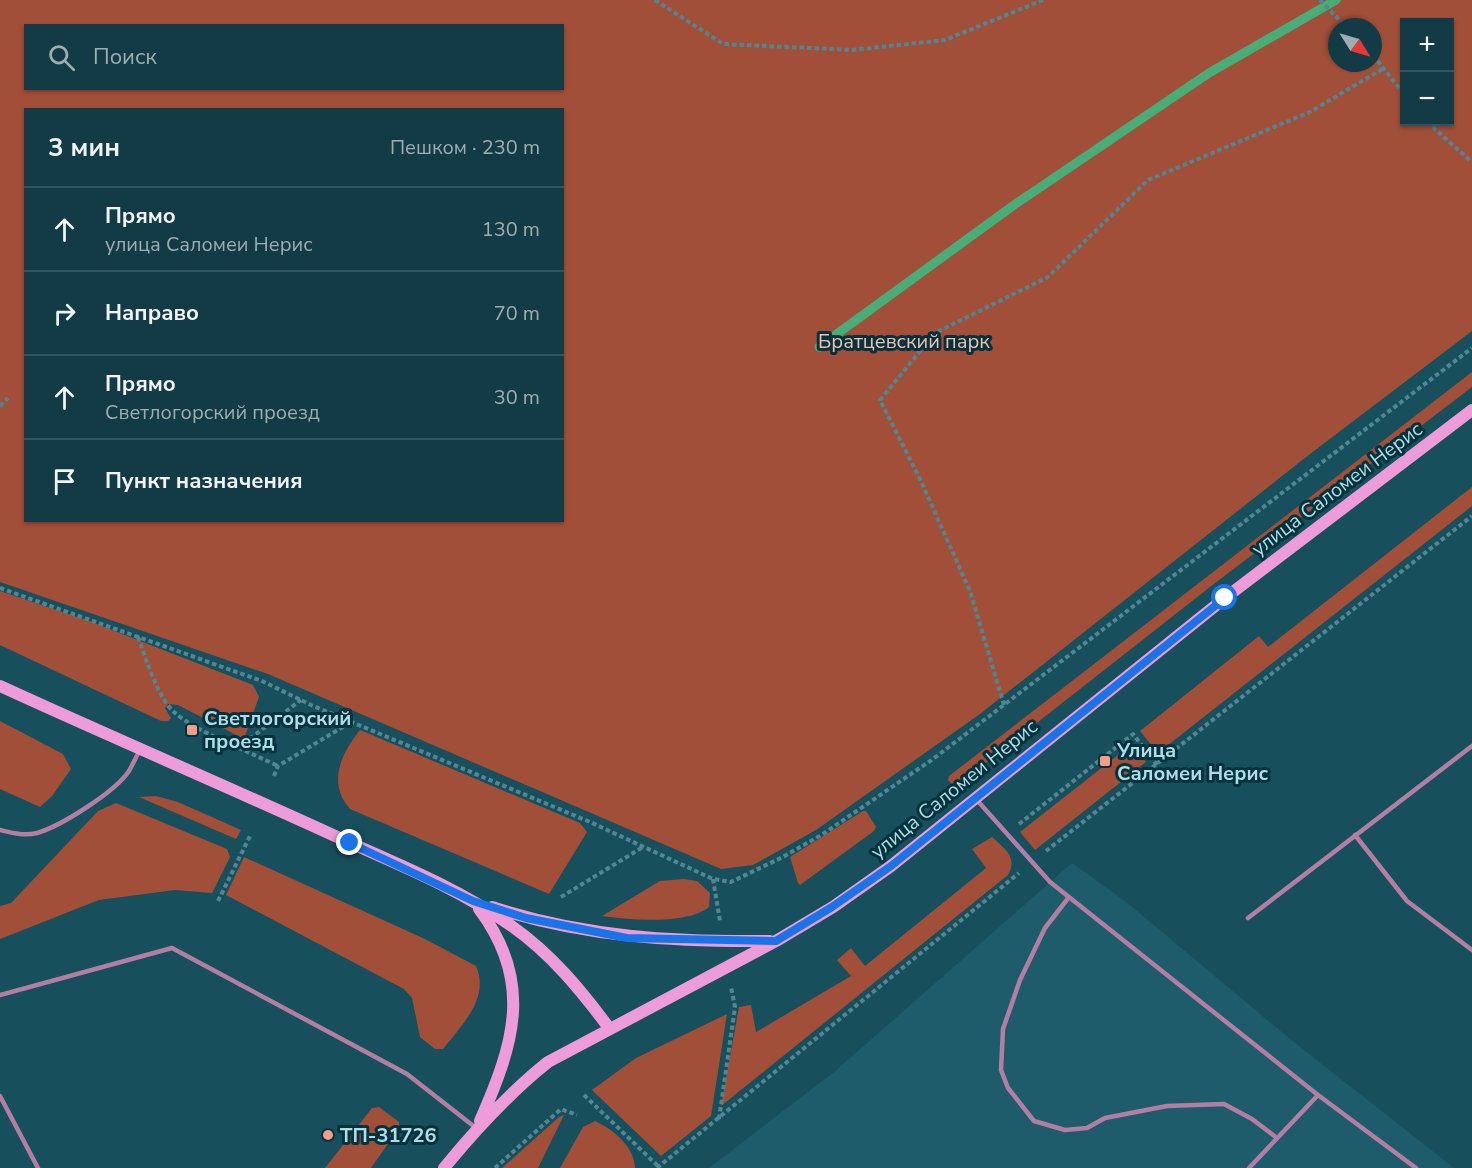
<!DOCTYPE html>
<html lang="ru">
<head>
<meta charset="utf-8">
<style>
	:root { --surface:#123b45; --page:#1b424c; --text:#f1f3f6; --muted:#9cadb3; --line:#31555e }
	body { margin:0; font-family:"Nunito Sans",sans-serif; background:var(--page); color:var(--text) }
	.controls { position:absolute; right:18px; top:18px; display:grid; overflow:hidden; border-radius:0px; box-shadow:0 2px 4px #0004 }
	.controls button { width:54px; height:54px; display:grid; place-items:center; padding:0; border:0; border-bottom:2px solid var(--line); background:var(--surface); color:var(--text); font:30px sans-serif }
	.compass { position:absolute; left:1328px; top:18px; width:54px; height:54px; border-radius:50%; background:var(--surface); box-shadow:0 2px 4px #0004; rotate:127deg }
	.stop { position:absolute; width:18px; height:18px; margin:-14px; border:4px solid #1a73e8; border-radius:50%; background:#fff }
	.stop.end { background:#1a73e8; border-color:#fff; box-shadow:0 2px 6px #0008 }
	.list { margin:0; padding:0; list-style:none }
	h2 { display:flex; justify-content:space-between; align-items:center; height:78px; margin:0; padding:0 24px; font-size:26px }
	h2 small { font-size:20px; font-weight:400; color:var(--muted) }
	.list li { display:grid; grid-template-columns:39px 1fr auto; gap:18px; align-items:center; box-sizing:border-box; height:84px; padding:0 24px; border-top:2px solid var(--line) }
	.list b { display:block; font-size:22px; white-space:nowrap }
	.list p { margin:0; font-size:20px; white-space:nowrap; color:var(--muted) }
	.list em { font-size:20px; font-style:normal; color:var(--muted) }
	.icon { flex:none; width:33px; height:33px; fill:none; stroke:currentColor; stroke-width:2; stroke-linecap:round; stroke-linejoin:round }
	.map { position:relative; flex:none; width:1472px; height:1168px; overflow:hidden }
	.search { position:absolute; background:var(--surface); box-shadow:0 2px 4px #0004; left:24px; top:24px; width:540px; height:66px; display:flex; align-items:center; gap:15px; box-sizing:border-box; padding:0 21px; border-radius:0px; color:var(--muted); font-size:22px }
	.panel { position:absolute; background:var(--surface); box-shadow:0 2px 4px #0004; left:24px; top:108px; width:540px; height:414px; border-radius:0px }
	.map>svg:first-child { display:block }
</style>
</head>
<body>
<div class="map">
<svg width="1472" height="1168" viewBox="0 0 1472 1168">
	<rect width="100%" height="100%" fill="#184f5c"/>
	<path fill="#1e5c6b" d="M1072 863 1125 901 1290 1039 1454 1168H709L834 1072Z"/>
	<path fill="#a14f38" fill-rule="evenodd" d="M0 0H1472V331L1310 454 980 714 816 830 753 865 721 869 268 674 0 582ZM1404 22H1450V122H1404ZM26 26H562V88H26ZM1337 27H1373V63H1337ZM26 110H562V520H26Z
		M1472 372V387L1210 587 968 777 954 786 948 780 949 776Z
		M1472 487V506L1158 753 1140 731 1259 636 1268 647Z
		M0 591 89 621 253 685 259 697 244 739 178 705 168 704 165 708 171 718 168 721H161L0 645Z
		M0 721 63 754 71 769 52 796 40 807 0 789Z
		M360 730 580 823 587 832 549 894 350 809C327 783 341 754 360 730Z
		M1132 744 1146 762 1035 850 1020 832Z
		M156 796 178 802 241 830 236 839 139 797Z
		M116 803 227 849 230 857 212 893 175 890 99 900 0 939V906L11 903 98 811Z
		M863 811H866L876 827 874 831 800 885 798 883 790 857Z
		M992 837C1005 849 1018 857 1008 875L721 1106 739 1007 751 1005 756 1032 851 976 837 960 851 948 865 966 986 868 972 849Z
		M244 857 425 939 476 966C490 998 462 1025 443 1049H435L420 1037 412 998 404 989 226 895Z
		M684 879 697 881 710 893 709 907C687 925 630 920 602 916L660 881Z
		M727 1014 711 1116 661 1156 592 1090 636 1058Z
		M379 1107 399 1122V1128L371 1168H325L372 1108Z
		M564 1115 538 1168H502L559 1117Z
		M595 1121C614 1130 634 1146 635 1168H560L583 1127Z"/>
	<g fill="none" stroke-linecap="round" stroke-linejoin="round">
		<path stroke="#48ad76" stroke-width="9" d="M819 347 1014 205 1209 73 1336 0"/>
		<path stroke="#538693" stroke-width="4" stroke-dasharray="4.5 3" stroke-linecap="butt" d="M655 0 723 44 852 50 945 40 1043 0
			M1320 0 1346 27
			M1373 55 1404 94
			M1427 122 1472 162
			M0 406 8 398
			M0 588 262 681 311 705 590 822 713 879 731 882 783 857 823 834 933 759 1472 348
			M138 637C145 657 158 698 174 712 196 732 250 752 278 766
			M1004 705 970 591 920 479 880 400 935 333 1048 277 1148 180 1310 112 1384 68
			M228 742 248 740 301 700
			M274 776 278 766 351 722
			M1019 824 1133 734 1157 765
			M1046 851 1472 516
			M713 879 720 921
			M561 897 643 847
			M218 901 250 836
			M584 1095 659 1167
			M719 1119 735 1007 731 987
			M495 1168 561 1109 577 1115
			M657 1168 1019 873"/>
		<path stroke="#b37ea5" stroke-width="4.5" d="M976 799 1050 882 1318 1095
			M0 830C13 833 24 836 37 833 61 826 115 792 129 771 133 764 136 757 140 750
			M1355 835 1407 901 1472 950
			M1069 897 1045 928 1020 980 1003 1029 1001 1070 1008 1088 1034 1121 1065 1130 1087 1128 1105 1118 1167 1106 1224 1104 1252 1119 1277 1138
			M1248 918 1472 746
			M0 995 172 948 407 1074 476 1128
			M0 1096 38 1168
			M1249 1168 1318 1095 1416 1168"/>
		<path stroke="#ee9bda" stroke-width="12" d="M0 686C111 737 224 785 335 836 395 863 459 888 513 927 551 954 581 990 609 1028
			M492 907C584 937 674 942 770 941
			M479 909C534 982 514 1044 480 1121
			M444 1168C476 1129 509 1093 548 1062L776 941 833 907 891 866 1225 598 1472 410"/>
	</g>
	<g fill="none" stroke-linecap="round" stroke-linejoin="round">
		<path stroke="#1a73e8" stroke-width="8" d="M350 843 473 901 526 918 627 938 776 941 832 907 891 866 1225 598"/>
	</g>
	<g fill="#f49e87" stroke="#05333d" stroke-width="2">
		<rect x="186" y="724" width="12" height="12" rx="3"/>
		<rect x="1099" y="755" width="12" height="12" rx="3"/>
		<circle cx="328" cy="1135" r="6"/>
	</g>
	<g text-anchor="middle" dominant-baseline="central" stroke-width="6" stroke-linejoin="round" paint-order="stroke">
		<g font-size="20" fill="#f1beb0" stroke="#05333d">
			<text x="904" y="341">Братцевский парк</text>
		</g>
		<g font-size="20" fill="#afdce8" stroke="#05333d">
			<text transform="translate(1337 489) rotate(-37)">улица Саломеи Нерис</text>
			<text transform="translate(954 789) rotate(-39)">улица Саломеи Нерис</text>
		</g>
		<g font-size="20" font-weight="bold" fill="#afdce8" stroke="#05333d" text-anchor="start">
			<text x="204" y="718">Светлогорский<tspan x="204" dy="23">проезд</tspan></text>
			<text x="1117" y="750">Улица<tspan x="1117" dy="23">Саломеи Нерис</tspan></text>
			<text x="340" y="1135">ТП-31726</text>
		</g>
	</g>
</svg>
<div class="controls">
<button>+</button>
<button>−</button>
</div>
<svg class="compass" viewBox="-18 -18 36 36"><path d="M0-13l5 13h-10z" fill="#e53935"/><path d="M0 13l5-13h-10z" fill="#9cadb3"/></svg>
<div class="stop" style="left:1225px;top:598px"></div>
<div class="stop end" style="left:350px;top:843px"></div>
<div class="search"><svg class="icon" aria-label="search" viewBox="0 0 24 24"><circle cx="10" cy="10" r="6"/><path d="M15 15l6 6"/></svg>Поиск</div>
<section class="panel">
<h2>3 мин<small>Пешком · 230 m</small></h2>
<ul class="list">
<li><svg class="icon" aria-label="ahead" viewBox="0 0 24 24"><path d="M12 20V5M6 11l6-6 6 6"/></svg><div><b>Прямо</b><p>улица Саломеи Нерис</p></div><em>130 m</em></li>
<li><svg class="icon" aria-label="right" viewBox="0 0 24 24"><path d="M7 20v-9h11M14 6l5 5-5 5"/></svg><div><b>Направо</b></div><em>70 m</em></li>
<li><svg class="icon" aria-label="ahead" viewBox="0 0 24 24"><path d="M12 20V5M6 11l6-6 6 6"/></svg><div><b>Прямо</b><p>Светлогорский проезд</p></div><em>30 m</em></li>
<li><svg class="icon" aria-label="arrive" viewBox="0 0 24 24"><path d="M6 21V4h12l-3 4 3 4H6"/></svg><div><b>Пункт назначения</b></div></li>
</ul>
</section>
</div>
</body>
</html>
